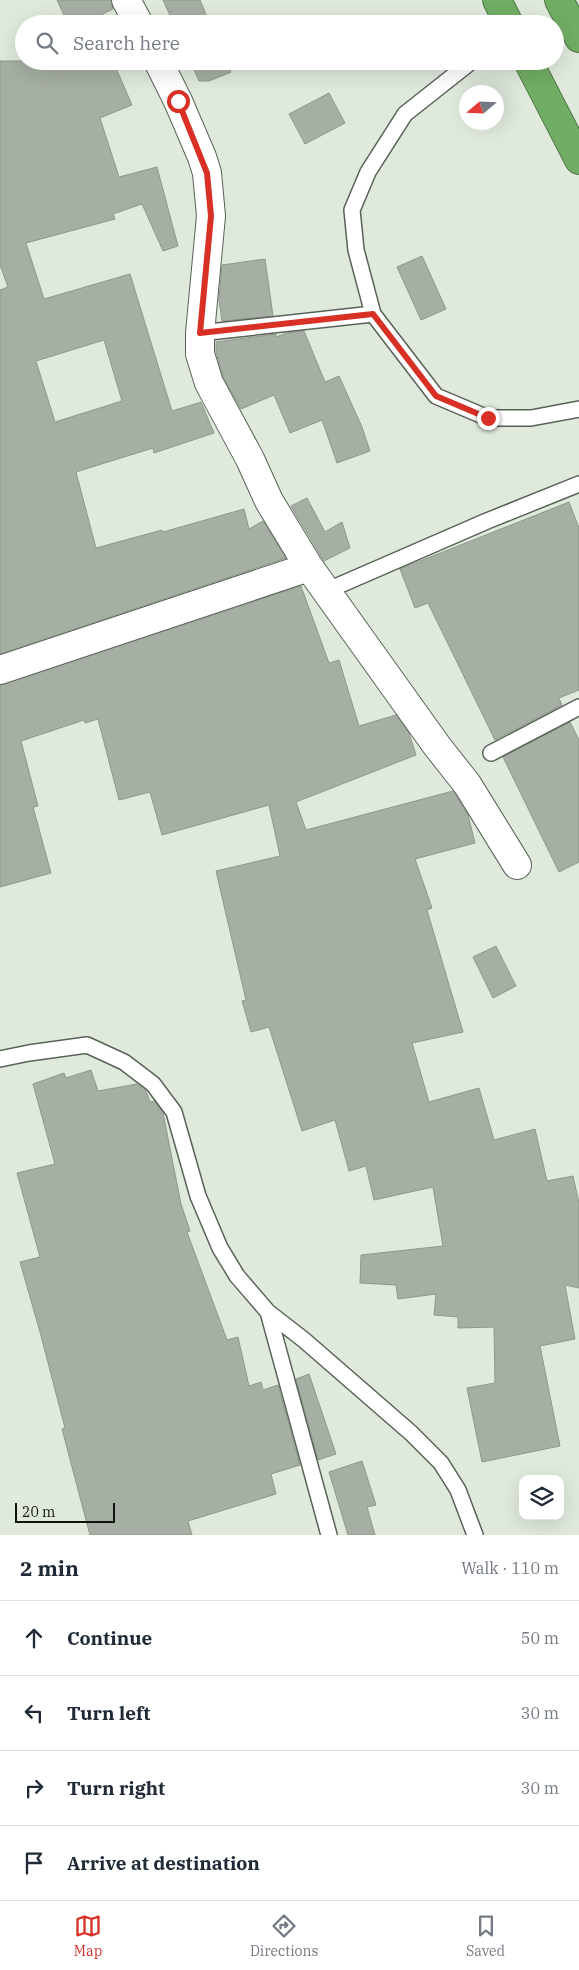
<!DOCTYPE html>
<html lang="en">
<head>
<meta charset="utf-8">
<style>
	:root { --surface:#fff; --page:#f6f6f7; --text:#1f2937; --muted:#747a83; --line:#e0e1e3; --accent:#d93025 }
	body { margin:0; font-family:"IBM Plex Serif",serif; background:var(--page); color:var(--text) }
	.controls { position:absolute; right:15px; bottom:15px; display:grid; overflow:hidden; border-radius:10px; box-shadow:0 5px 20px #0002 }
	.controls button { width:45px; height:45px; display:grid; place-items:center; padding:0; border:0; border-bottom:1px solid var(--line); background:var(--surface); color:var(--text); font:25px sans-serif }
	.compass { position:absolute; left:459px; top:85px; width:45px; height:45px; border-radius:50%; background:var(--surface); box-shadow:0 5px 20px #0002; rotate:251deg }
	.scale { position:absolute; left:15px; bottom:12px; width:100px; box-sizing:border-box; padding-left:5px; border:2px solid #0f120e; border-top:0; font-size:14px; line-height:18px; white-space:nowrap; color:#0f120e; -webkit-text-stroke:4px #dfe9dc; paint-order:stroke }
	.stop { position:absolute; width:15px; height:15px; margin:-11px; border:4px solid #d93025; border-radius:50%; background:#fff }
	.stop.end { background:#d93025; border-color:#fff; box-shadow:0 1px 5px #0008 }
	.list { margin:0; padding:0; list-style:none }
	h2 { display:flex; justify-content:space-between; align-items:center; height:65px; margin:0; padding:0 20px; font-size:21px }
	h2 small { font-size:16px; font-weight:400; color:var(--muted) }
	.list li { display:grid; grid-template-columns:32px 1fr auto; gap:15px; align-items:center; box-sizing:border-box; height:75px; padding:0 20px; border-top:1px solid var(--line) }
	.list b { display:block; font-size:19px; white-space:nowrap }
	.list em { font-size:16px; font-style:normal; color:var(--muted) }
	.icon { flex:none; width:28px; height:28px; fill:none; stroke:currentColor; stroke-width:2; stroke-linecap:round; stroke-linejoin:round }
	.map { position:relative; flex:none; width:579px; height:1535px; overflow:hidden }
	.search { position:absolute; background:var(--surface); box-shadow:0 5px 20px #0002; left:15px; right:15px; top:15px; height:55px; display:flex; align-items:center; gap:12px; box-sizing:border-box; padding:0 18px; border-radius:28px; color:var(--muted); font-size:19px }
	.sheet { height:365px; background:var(--surface) }
	nav { display:flex; justify-content:space-around; align-items:center; box-sizing:border-box; height:70px; border-top:1px solid var(--line); background:var(--surface); font-size:14px; color:var(--muted) }
	nav a { display:grid; justify-items:center; gap:2px }
	nav .on { color:var(--accent) }
	.map>svg:first-child { display:block }
</style>
</head>
<body>
<div class="map">
<svg width="579" height="1535" viewBox="0 0 579 1535">
	<rect width="100%" height="100%" fill="#dfe9dc"/>
	<path fill="#a6afa4" stroke="#8e988c" fill-rule="evenodd" d="M57 0H110L113 9 83 24H68Z
		M163 0H200L210 24H174Z
		M0 61H113L132 105 100 118 119 177 157 167 178 246 163 251 142 204 113 214 115 219 26 243 44 299 130 274 172 411 201 402 214 433 154 453 153 448 76 472 96 548 162 530 163 532 244 509 249 529 263 521 286 558 0 654V290L8 287 0 265ZM104 340 122 401 55 422 36 361Z
		M190 61H226L231 72 209 81H199Z
		M329 93 345 123 305 144 289 114Z
		M422 256 446 309 421 320 397 267Z
		M265 259 273 316 222 321 219 300 222 265Z
		M304 331 325 382 339 376 362 427 370 451 337 463 322 420 290 433 274 395 241 409 223 377 216 352V342L276 334V337L287 333Z
		M307 498 325 532 342 522 350 548 324 561 291 506Z
		M569 502 579 528V690L559 698 562 705 495 740 428 603 415 608 400 569Z
		M301 586 329 663 339 660 359 726 396 715 409 733 416 755 296 802 306 830 453 791 468 815 475 843 415 859 432 908 427 910 463 1032 412 1043 429 1102 479 1088 494 1140 535 1129 547 1181 573 1176 579 1203V1288L565 1285 575 1339 540 1346 560 1446 482 1462 467 1388 495 1383 494 1327 458 1328V1317L434 1315 436 1294 398 1299 396 1285 360 1283 361 1255 443 1246 433 1187 374 1200 366 1166 349 1171 335 1120 302 1131 269 1027 251 1032 242 1001 246 1000 216 871 280 856 269 805 162 835 150 792 119 800 98 719 85 723 84 720 21 741 38 806 33 807 51 873 0 887V685Z
		M570 722 579 740V862L559 872 503 757Z
		M496 946 516 986 493 998 473 957Z
		M91 1070 98 1091 137 1084 146 1091 150 1102 154 1101 163 1113 181 1204 190 1231 187 1232 227 1340 238 1337 249 1386 261 1382 263 1390 278 1385 300 1465 271 1474 276 1494 188 1521 192 1535H90L62 1429 65 1428 40 1332 20 1262 40 1257 17 1173 55 1164 33 1084 64 1073 66 1078Z
		M309 1374 336 1454 318 1460 296 1379Z
		M362 1461 376 1505 367 1507 375 1535H348L329 1472Z"/>
	<g fill="none" stroke-linecap="round" stroke-linejoin="round">
		<g stroke="#596258" stroke-width="18">
			<path id="lane" d="M472 61 405 114 368 172 352 210 356 250 373 314 436 396 488 418H531L579 409
				M200 333 373 314
				M326 591 487 521 579 484
				M491 753 579 707
				M0 1059 29 1053 87 1045 124 1062 153 1084 174 1112 198 1196 220 1248 237 1276 268 1312 304 1340 411 1433 441 1463 458 1490 475 1535
				M268 1312 329 1535"/>
		</g>
		<g stroke="#596258" stroke-width="30">
			<path id="street" d="M126 0 139 24
				M158 61 178 101 202 157 207 173 211 216 200 333V354L209 383 250 459 269 501 309 567 437 746 467 784 517 865
				M0 670 309 567"/>
		</g>
		<g stroke="#4f7746" stroke-width="30">
			<path id="highway" d="M497 0 509 24
				M559 0 579 38
				M528 61 579 160"/>
		</g>
		<use href="#lane" stroke="#fff" stroke-width="15"/>
		<use href="#street" stroke="#fff" stroke-width="28"/>
		<use href="#highway" stroke="#71ad64" stroke-width="28"/>
	</g>
	<g fill="none" stroke-linecap="round" stroke-linejoin="round">
		<path stroke="#d93025" stroke-width="6" d="M178 101 207 173 211 216 200 333 373 314 436 396 488 418"/>
	</g>
</svg>
<div class="controls">
<button><svg class="icon" aria-label="layers" viewBox="0 0 24 24"><path d="M12 4l9 5-9 5-9-5zM3 14l9 5 9-5"/></svg></button>
</div>
<svg class="compass" viewBox="-18 -18 36 36"><path d="M0-13l5 13h-10z" fill="#e53935"/><path d="M0 13l5-13h-10z" fill="#747a83"/></svg>
<div class="scale">20 m</div>
<div class="stop" style="left:178px;top:101px"></div>
<div class="stop end" style="left:488px;top:418px"></div>
<div class="search"><svg class="icon" aria-label="search" viewBox="0 0 24 24"><circle cx="10" cy="10" r="6"/><path d="M15 15l6 6"/></svg>Search here</div>
</div>
<section class="sheet">
<h2>2 min<small>Walk · 110 m</small></h2>
<ul class="list">
<li><svg class="icon" aria-label="ahead" viewBox="0 0 24 24"><path d="M12 20V5M6 11l6-6 6 6"/></svg><div><b>Continue</b></div><em>50 m</em></li>
<li><svg class="icon" aria-label="left" viewBox="0 0 24 24"><path d="M17 20v-9H6M10 6l-5 5 5 5"/></svg><div><b>Turn left</b></div><em>30 m</em></li>
<li><svg class="icon" aria-label="right" viewBox="0 0 24 24"><path d="M7 20v-9h11M14 6l5 5-5 5"/></svg><div><b>Turn right</b></div><em>30 m</em></li>
<li><svg class="icon" aria-label="arrive" viewBox="0 0 24 24"><path d="M6 21V4h12l-3 4 3 4H6"/></svg><div><b>Arrive at destination</b></div></li>
</ul>
</section>
<nav>
<a class="on"><svg class="icon" aria-label="map" viewBox="0 0 24 24"><path d="M3 6l6-2 6 2 6-2v14l-6 2-6-2-6 2zM9 4v14M15 6v14"/></svg>Map</a>
<a><svg class="icon" aria-label="directions" viewBox="0 0 24 24"><path d="M12 3l9 9-9 9-9-9zM9 14v-3h6M13 9l2 2-2 2"/></svg>Directions</a>
<a><svg class="icon" aria-label="saved" viewBox="0 0 24 24"><path d="M7 4h10v16l-5-4-5 4z"/></svg>Saved</a>
</nav>
</body>
</html>
